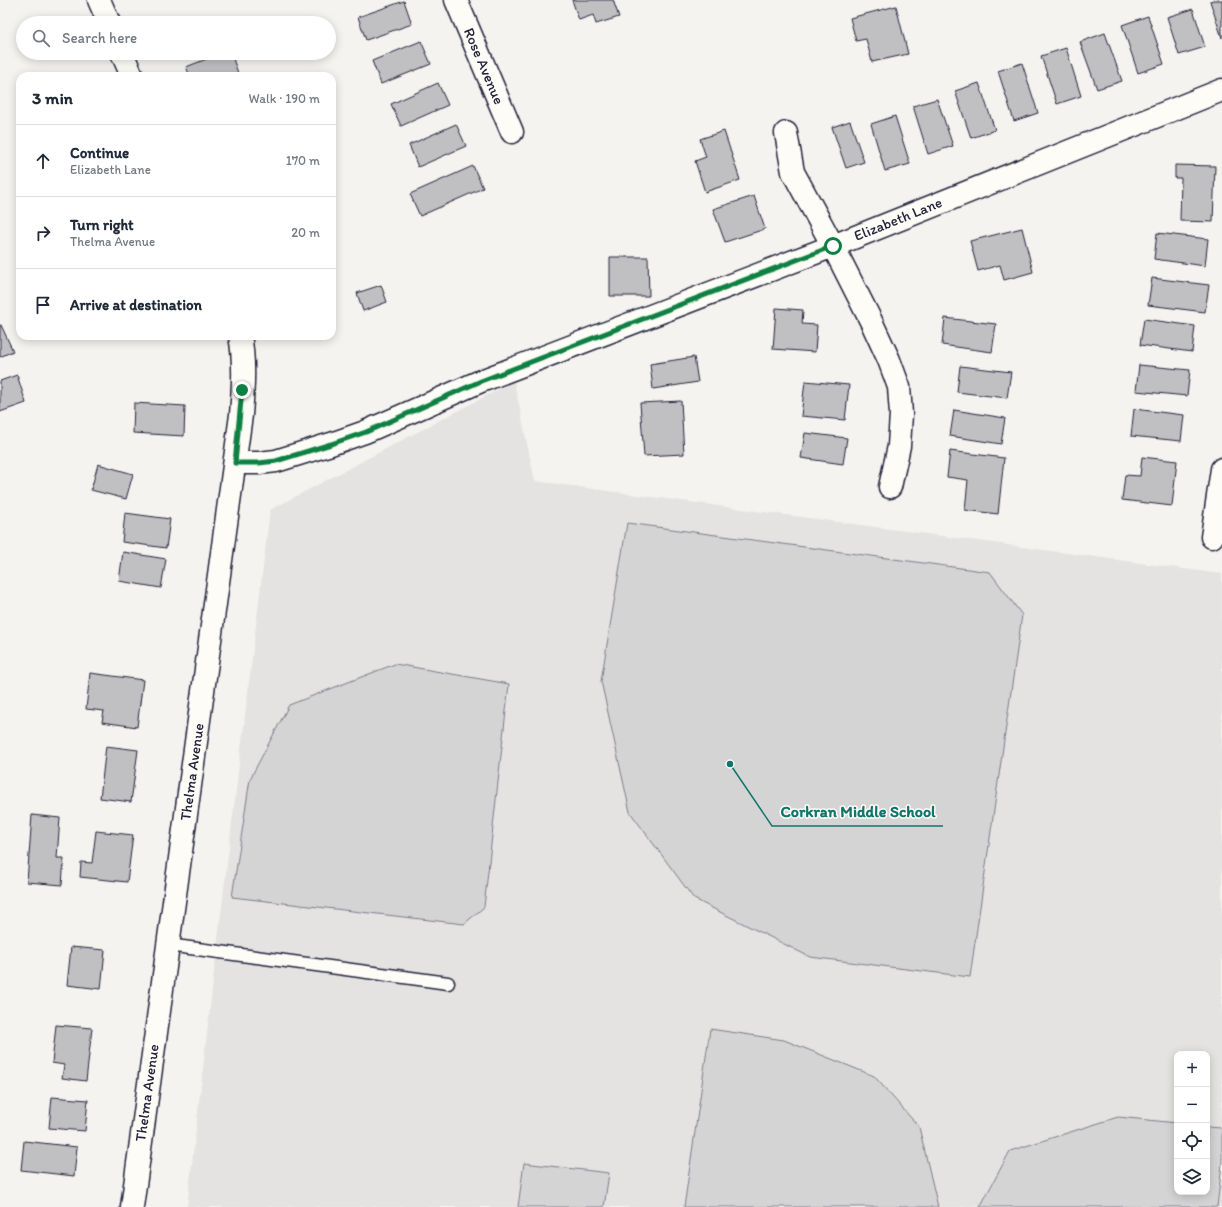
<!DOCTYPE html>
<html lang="en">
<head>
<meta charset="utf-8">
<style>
	:root { --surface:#fff; --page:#f6f6f7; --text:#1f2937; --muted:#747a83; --line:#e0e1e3 }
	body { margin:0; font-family:Itim,sans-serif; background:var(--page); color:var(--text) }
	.controls { position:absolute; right:12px; bottom:12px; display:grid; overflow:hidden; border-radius:8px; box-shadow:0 2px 10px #0003 }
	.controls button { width:36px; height:36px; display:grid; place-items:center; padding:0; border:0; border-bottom:1px solid var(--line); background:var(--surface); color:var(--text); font:20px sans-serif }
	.stop { position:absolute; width:12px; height:12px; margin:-9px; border:3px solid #0b8043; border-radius:50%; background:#fff }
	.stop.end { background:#0b8043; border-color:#fff; box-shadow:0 1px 4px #0008 }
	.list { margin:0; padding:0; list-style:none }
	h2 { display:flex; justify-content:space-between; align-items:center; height:52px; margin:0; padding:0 16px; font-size:17px }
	h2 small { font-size:13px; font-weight:400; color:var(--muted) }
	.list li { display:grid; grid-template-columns:26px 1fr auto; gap:12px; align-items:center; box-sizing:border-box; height:72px; padding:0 16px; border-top:1px solid var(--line) }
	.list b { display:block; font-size:15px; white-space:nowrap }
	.list p { margin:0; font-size:13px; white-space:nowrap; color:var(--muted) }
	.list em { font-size:13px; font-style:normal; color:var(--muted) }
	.icon { flex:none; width:22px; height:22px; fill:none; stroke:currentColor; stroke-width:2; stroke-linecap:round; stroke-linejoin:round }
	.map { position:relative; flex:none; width:1222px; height:1207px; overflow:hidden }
	.search { position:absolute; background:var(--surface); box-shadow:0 2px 10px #0003; left:16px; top:16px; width:320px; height:44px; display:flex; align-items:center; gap:10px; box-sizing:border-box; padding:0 14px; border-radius:22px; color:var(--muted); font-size:15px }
	.panel { position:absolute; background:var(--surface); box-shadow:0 2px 10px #0003; left:16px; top:72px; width:320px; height:268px; border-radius:12px }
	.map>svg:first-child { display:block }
</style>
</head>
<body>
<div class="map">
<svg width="1222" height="1207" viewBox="0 0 1222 1207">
	<rect width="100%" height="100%" fill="#f4f3ef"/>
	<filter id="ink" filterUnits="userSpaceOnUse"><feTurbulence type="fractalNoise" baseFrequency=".025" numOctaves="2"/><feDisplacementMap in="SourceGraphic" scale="8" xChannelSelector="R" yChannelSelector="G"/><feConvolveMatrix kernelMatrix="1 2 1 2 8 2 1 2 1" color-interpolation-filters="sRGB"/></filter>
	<g filter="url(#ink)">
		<path fill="#e4e3e2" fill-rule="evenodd" d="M514 381 535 481 1222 574V1207H187L216 955 270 510ZM1177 1054H1207V1192H1177Z"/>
		<path fill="#d5d4d5" stroke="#7c7b88" d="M627 523 990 572 1022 615 970 977 810 957 694 899 630 812 601 681Z
			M395 664 509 684 484 907 464 924 232 897 250 779 289 705Z
			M710 1029 784 1040 874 1076 919 1127 938 1207H684Z
			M1118 1117 1177 1123V1192H1207V1127L1222 1128V1164L1217 1207H980L1010 1151Z
			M524 1163 609 1173 604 1207H518Z"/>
		<path fill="#c0bfc2" stroke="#22223b" d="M572 0H613L619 17 596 24 593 15 579 20Z
			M1214 0H1222V38L1210 1Z
			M404 1 412 24 366 40 358 17Z
			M896 6 908 54 872 62 866 39 856 41 850 18Z
			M1193 9 1205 47 1179 55 1167 17Z
			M1148 16 1164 64 1138 73 1122 25Z
			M1105 33 1122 81 1097 89 1080 42Z
			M421 41 431 64 381 84 372 61Z
			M1066 48 1081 96 1057 104 1041 56Z
			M222 53H231L239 76H190L186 67Z
			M1022 63 1038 113 1014 121 998 71Z
			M438 83 448 105 401 126 391 104Z
			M979 83 995 130 971 138 955 91Z
			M937 99 953 146 928 154 913 106Z
			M895 116 910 164 885 171 871 124Z
			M850 121 864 162 846 168 832 127Z
			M456 124 466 146 418 167 409 145Z
			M724 131 740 180 705 192 695 161 706 157 700 139Z
			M1175 165 1215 166 1213 222 1180 221 1181 178H1175Z
			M473 166 483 188 420 216 410 194Z
			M754 196 765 229 725 242 713 209Z
			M1022 228 1033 272 1004 280 1000 265 978 271 970 241Z
			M1157 233 1208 239 1205 266 1154 259Z
			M610 257H648L649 296H610Z
			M1152 278 1209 285 1205 312 1148 305Z
			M381 285 387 302 363 311 357 293Z
			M776 308 803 310 802 324 817 325 815 352 773 349Z
			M945 318 996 324 992 352 942 345Z
			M1144 319 1195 326 1192 352 1140 345Z
			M0 325H1L13 351 0 357Z
			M694 357 698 382 653 389 650 364Z
			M1139 365 1190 370 1187 396 1136 391Z
			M960 366 1011 372 1007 398 957 392Z
			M17 375 26 403 0 412V381Z
			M805 381 849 385 845 420 801 416Z
			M681 401 684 454 644 456 640 403Z
			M134 403 185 406 184 436 133 433Z
			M1134 409 1184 415 1181 441 1131 436Z
			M954 410 1005 418 1001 444 950 436Z
			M805 433 847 438 843 464 801 458Z
			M950 451 1004 458 998 514 965 510 968 480 947 477Z
			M1142 457 1177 461 1172 506 1122 500 1125 475 1140 476Z
			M98 464 133 474 126 499 91 490Z
			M125 513 170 519 166 548 122 542Z
			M123 552 166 559 161 588 119 581Z
			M90 673 143 680 137 727 102 722 104 711 86 709Z
			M106 746 138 750 131 802 100 798Z
			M32 815 60 818 57 858H64L62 885 27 882Z
			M96 831 133 835 127 882 80 877 81 862 92 863Z
			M71 947 105 950 101 989 67 985Z
			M56 1025 92 1028 86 1081 62 1078 64 1065 52 1063Z
			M52 1097 88 1100 85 1131 49 1128Z
			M24 1141 77 1147 74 1176 21 1170Z"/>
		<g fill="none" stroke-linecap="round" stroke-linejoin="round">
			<g stroke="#22223b" stroke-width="15">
				<path id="lane" d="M168 945 448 983"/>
			</g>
			<g stroke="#22223b" stroke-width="25">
				<path id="street" d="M99 0 109 23
					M456 0 512 132
					M122 53 132 76
					M786 133 793 172 833 246 871 321 889 360 899 387 901 414 899 446 890 487
					M235 463H259L276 461 331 444 365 432 481 381 833 246 1222 90
					M1212 537 1222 469
					M132 1207 241 415C243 389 245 362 240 336"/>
			</g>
			<use href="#lane" stroke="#fdfcf7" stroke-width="12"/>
			<use href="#street" stroke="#fdfcf7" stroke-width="22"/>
		</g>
	</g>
	<g fill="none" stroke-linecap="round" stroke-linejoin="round" filter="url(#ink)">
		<path stroke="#0b8043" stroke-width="5" d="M242 390 235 463H259L276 461 331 444 366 432 481 381 833 246"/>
	</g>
	<g text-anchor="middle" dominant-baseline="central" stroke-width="3" stroke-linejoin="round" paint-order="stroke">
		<g font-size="15" fill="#22223b" stroke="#fdfcf7">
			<text transform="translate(484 66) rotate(67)">Rose Avenue</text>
			<text transform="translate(898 219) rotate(-22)">Elizabeth Lane</text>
			<text transform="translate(192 772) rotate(-82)">Thelma Avenue</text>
			<text transform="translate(147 1093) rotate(-82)">Thelma Avenue</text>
		</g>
	</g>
	<path fill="none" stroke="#0f766e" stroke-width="1.5" d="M730 764L772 826H943"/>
	<circle fill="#0f766e" stroke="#fdfcf7" stroke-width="1.5" cx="730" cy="764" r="4"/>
	<g font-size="16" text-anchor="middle" font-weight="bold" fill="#0f766e" stroke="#fdfcf7" stroke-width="3" stroke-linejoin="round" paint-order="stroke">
		<text x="858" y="817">Corkran Middle School</text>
	</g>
</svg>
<div class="controls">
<button>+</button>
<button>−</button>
<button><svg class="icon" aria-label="locate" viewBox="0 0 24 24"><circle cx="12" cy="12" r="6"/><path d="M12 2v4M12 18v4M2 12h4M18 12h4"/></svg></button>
<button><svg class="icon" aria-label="layers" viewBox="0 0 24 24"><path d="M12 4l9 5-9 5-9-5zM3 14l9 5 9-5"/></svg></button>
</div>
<div class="stop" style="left:833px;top:246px"></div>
<div class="stop end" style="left:242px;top:390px"></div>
<div class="search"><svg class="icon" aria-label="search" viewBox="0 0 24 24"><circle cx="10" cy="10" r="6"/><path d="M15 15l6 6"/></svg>Search here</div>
<section class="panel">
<h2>3 min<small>Walk · 190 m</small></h2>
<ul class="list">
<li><svg class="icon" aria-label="ahead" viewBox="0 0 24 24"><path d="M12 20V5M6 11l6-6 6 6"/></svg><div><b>Continue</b><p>Elizabeth Lane</p></div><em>170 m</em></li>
<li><svg class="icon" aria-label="right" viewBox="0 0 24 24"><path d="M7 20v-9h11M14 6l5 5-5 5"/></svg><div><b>Turn right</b><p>Thelma Avenue</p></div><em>20 m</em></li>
<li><svg class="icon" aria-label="arrive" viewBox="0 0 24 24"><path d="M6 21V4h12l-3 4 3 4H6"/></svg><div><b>Arrive at destination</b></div></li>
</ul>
</section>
</div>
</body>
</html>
